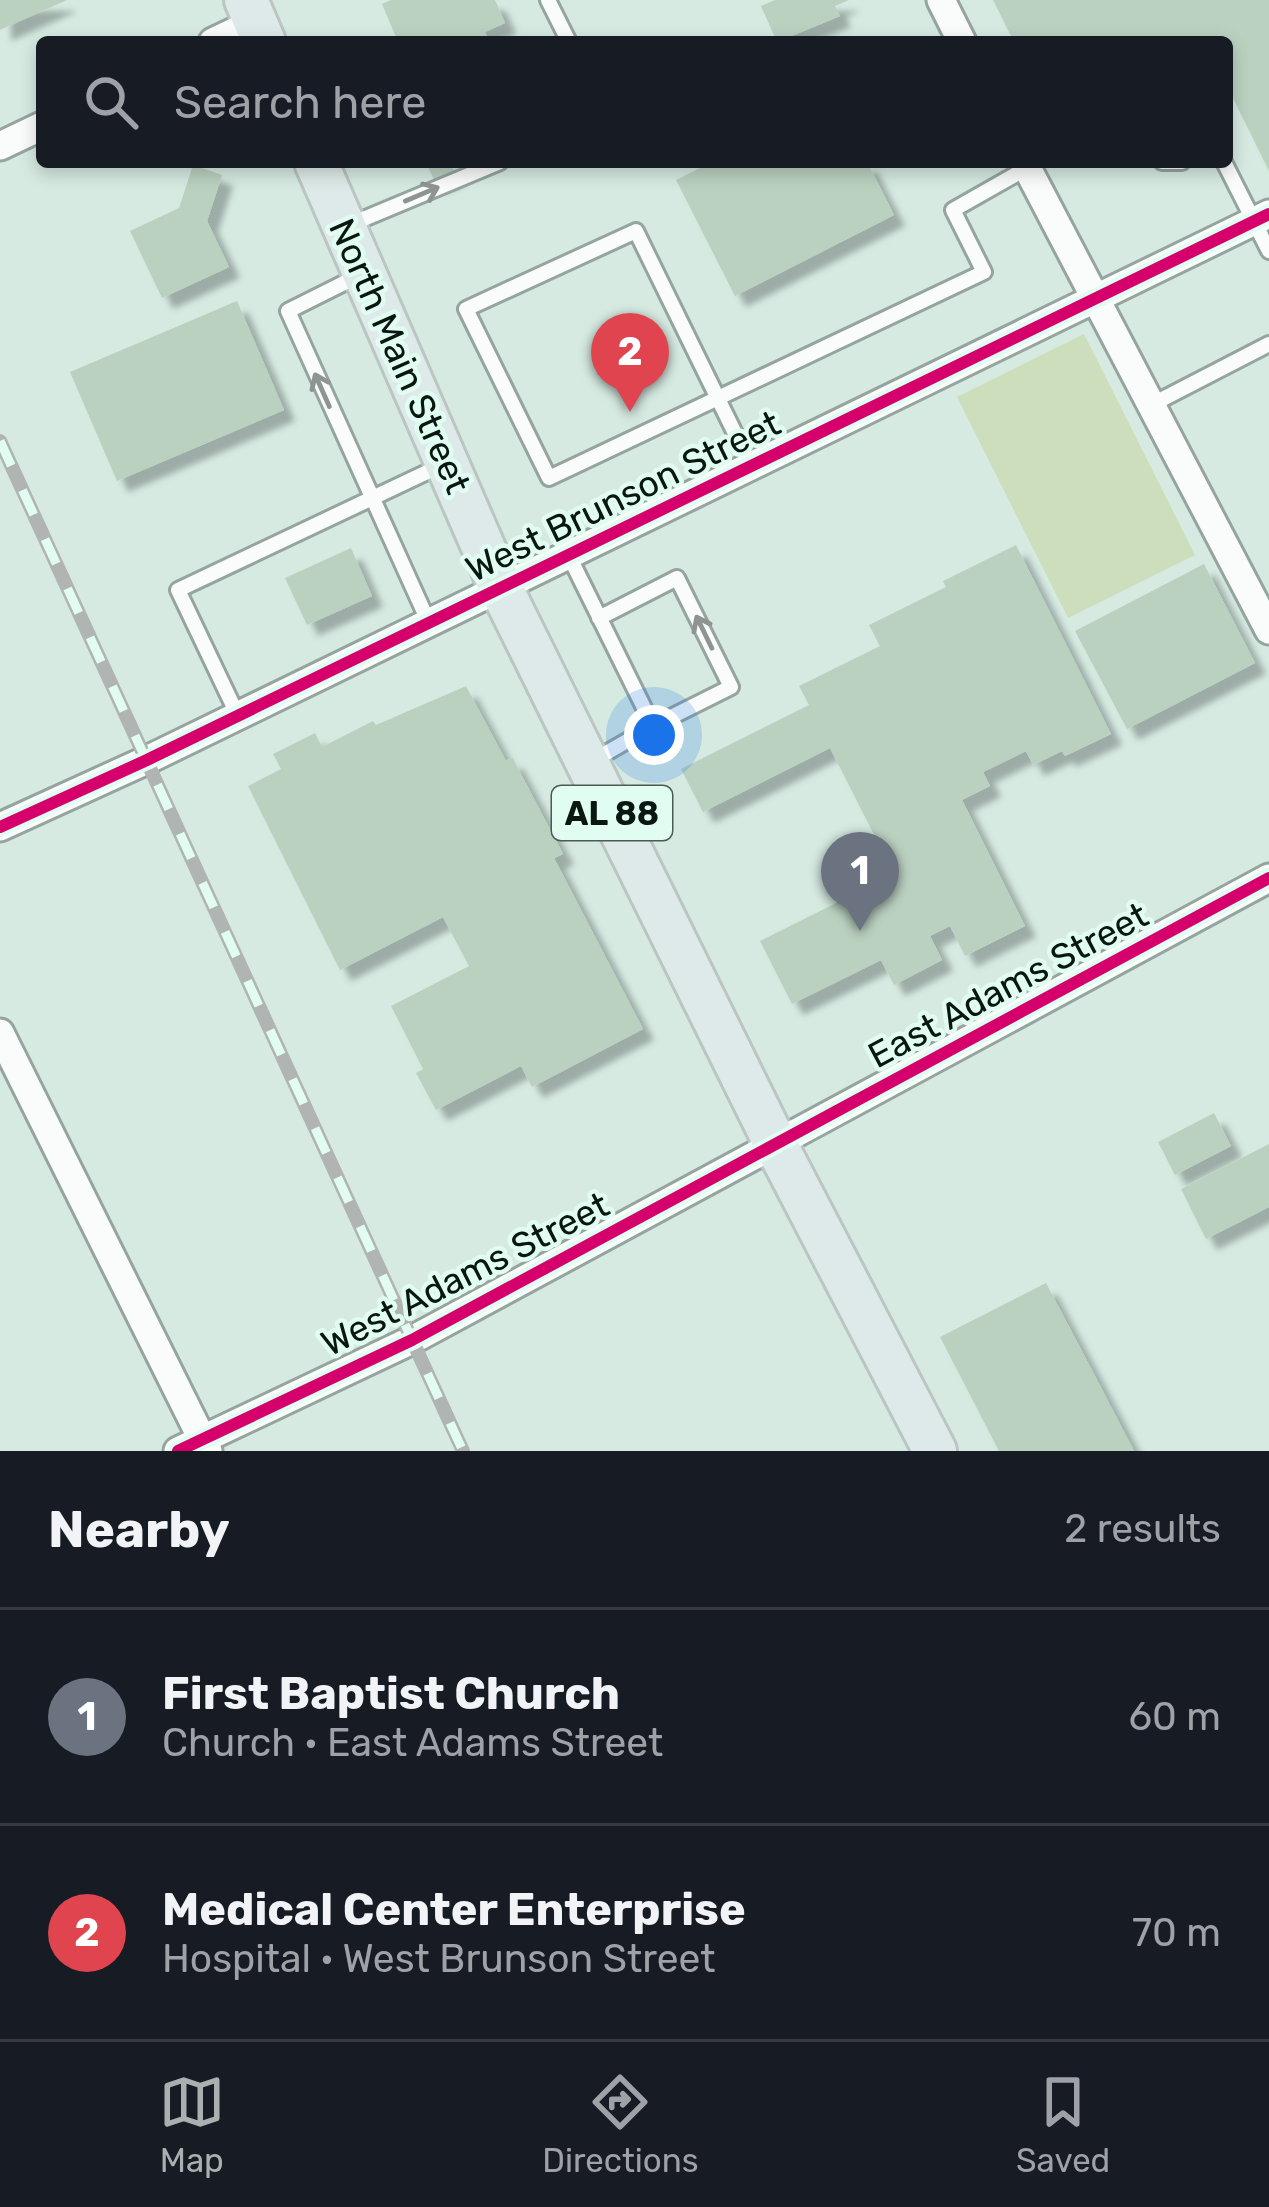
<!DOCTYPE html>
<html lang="en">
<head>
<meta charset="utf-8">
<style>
	:root { --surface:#171b24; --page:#242831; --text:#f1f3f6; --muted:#9ea1a6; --line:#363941; --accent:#a9b1b0 }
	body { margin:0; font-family:Rubik,sans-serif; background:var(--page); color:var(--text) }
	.you { position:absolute; left:654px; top:735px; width:42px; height:42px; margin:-30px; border:9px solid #fff; border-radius:50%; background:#1a73e8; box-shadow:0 0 0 18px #1a73e833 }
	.badge { display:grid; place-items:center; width:78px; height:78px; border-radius:50%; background:var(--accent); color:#fff; font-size:39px; font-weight:700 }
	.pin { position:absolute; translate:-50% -99px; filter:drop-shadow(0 3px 6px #0008) }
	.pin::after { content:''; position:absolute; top:63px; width:42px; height:36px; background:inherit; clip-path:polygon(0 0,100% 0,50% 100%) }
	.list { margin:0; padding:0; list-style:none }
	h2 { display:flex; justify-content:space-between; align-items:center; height:156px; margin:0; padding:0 48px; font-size:51px }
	h2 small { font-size:39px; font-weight:400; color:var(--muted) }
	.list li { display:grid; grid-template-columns:78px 1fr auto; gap:36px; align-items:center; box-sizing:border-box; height:216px; padding:0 48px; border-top:3px solid var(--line) }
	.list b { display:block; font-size:45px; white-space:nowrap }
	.list p { margin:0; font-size:39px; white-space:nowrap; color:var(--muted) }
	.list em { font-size:39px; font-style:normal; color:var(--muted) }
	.icon { flex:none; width:66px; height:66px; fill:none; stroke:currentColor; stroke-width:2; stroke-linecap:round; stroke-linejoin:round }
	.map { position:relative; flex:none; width:1269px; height:1451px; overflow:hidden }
	.search { position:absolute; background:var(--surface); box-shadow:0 6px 18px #0003; left:36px; right:36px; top:36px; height:132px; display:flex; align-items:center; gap:30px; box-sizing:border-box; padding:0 42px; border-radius:12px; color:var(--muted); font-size:45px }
	.sheet { height:588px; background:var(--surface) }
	nav { display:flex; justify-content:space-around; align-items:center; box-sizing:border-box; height:168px; border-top:3px solid var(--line); background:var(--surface); font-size:33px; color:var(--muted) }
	nav a { display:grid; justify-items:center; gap:6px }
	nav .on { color:var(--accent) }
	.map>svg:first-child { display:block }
</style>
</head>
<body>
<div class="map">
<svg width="1269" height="1451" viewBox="0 0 1269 1451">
	<defs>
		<filter id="shadow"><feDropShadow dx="11" dy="11" stdDeviation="3" flood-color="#0004"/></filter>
	</defs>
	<rect width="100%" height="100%" fill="#d6eae2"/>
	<path fill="#cddebc" d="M1084 334 1195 555 1068 618 957 397Z"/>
	<path fill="#bad1c0" filter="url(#shadow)" d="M0 0H67L0 30Z
		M391 0H495L505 23 485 32 489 42H398L382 4Z
		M775 0H849L835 6 840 16 777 42 761 6Z
		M993 0H1269V171L1227 86V42H1014Z
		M426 162H450L455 173 435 182Z
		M712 162H867L894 215 735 296 676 180Z
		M193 165 222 175 207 221 229 267 162 298 130 231 179 208Z
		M237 301 284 410 117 481 70 372Z
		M1016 545 1111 734 1065 756 1062 751 1033 765 1026 751 983 772 990 786 962 800 1025 926 965 956 950 926 930 936 942 960 894 985 881 960 792 1004 760 941 894 874 830 748 703 812 681 769 809 705 799 686 880 646 869 625 946 587 943 581Z
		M351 548 372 596 307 625 285 578Z
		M1204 564 1255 663 1127 729 1075 631Z
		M466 686 506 761 512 757 563 854 554 858 643 1029 532 1087 521 1066 436 1110 416 1073 423 1069 391 1006 469 966 443 917 340 970 248 786 281 769 273 754 315 733 322 747 373 721 376 725Z
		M1214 1113 1231 1146 1175 1175 1158 1142Z
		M1269 1144V1207L1206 1239 1181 1189Z
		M1046 1283 1096 1378 1134 1451H999L940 1337Z"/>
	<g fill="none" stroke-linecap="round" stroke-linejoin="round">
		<g stroke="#95a49e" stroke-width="20">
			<path id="lane" d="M548 0 569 42
				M1162 162H1182
				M1224 162 1269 251
				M349 225 500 162
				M358 276 288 311 429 623
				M1151 405 1269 344
				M751 466 636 231 466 309 549 478 984 272 953 210 1027 168
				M569 556 653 726 594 760
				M599 618 677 578 731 687 653 726
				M238 716 178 590 442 465"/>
		</g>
		<g stroke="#95a49e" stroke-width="33">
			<path id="street" d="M941 0 962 42
				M213 42 255 22
				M0 146 42 126
				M1024 162 1269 630
				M0 827 147 760 1269 214
				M0 1033 208 1451
				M178 1451 412 1340 1269 878"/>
		</g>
		<g stroke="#bbc5c1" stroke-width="48">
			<path id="primary" d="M246 0 264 42
				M316 162 501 588 776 1145 935 1451"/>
		</g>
		<use href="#lane" stroke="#f9fcfb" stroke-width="14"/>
		<use href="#street" stroke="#f9fcfb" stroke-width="27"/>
		<use href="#primary" stroke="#deeae9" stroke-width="42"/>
		<g stroke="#b0b4b2" stroke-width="14">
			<path id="rail" d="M0 441 463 1451"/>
		</g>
		<use href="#rail" stroke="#e1fdf2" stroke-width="9" stroke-dasharray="27" stroke-linecap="butt"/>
		<g stroke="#e1fdf2" stroke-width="20">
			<path id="cycleway" d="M0 827 147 760 1269 214
				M178 1451 412 1340 1269 878"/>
		</g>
		<use href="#cycleway" stroke="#d6006c" stroke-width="12"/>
	</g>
	<defs><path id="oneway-shaft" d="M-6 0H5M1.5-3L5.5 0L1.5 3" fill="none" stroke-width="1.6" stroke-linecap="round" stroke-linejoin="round" transform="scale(3)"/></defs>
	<g stroke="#8d9492">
		<use href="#oneway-shaft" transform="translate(422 194) rotate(-23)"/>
		<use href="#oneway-shaft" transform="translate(322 390) rotate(-114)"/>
		<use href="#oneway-shaft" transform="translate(704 632) rotate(-116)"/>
	</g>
	<g text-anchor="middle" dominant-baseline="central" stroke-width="9" stroke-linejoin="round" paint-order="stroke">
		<rect fill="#e1fdf2" stroke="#4a5b55" stroke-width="3" x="552" y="786" width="120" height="54" rx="9"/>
		<g font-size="33" font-weight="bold" fill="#091612">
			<text x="612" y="813">AL 88</text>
		</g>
		<g font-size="36" fill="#091612" stroke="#e1fdf2">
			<text transform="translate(400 356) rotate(66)">North Main Street</text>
			<text transform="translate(623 496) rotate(-26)">West Brunson Street</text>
			<text transform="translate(1008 985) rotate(-28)">East Adams Street</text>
			<text transform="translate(465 1274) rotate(-27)">West Adams Street</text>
		</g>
	</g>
</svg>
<div class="you"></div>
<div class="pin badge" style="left:860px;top:931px;background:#6b7280">1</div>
<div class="pin badge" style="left:630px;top:412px;background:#e0444e">2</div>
<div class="search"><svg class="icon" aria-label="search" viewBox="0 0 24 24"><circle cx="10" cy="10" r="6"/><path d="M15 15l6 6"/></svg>Search here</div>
</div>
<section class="sheet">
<h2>Nearby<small>2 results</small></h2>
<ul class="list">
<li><span class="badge" style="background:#6b7280">1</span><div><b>First Baptist Church</b><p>Church · East Adams Street</p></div><em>60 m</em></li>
<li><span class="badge" style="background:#e0444e">2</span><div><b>Medical Center Enterprise</b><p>Hospital · West Brunson Street</p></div><em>70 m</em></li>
</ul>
</section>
<nav>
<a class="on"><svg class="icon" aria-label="map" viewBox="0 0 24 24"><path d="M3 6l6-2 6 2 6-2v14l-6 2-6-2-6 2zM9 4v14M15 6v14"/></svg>Map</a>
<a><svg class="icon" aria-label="directions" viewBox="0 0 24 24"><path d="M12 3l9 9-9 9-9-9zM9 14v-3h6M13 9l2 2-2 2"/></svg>Directions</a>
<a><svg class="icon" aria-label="saved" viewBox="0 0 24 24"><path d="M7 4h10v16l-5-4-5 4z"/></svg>Saved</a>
</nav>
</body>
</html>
